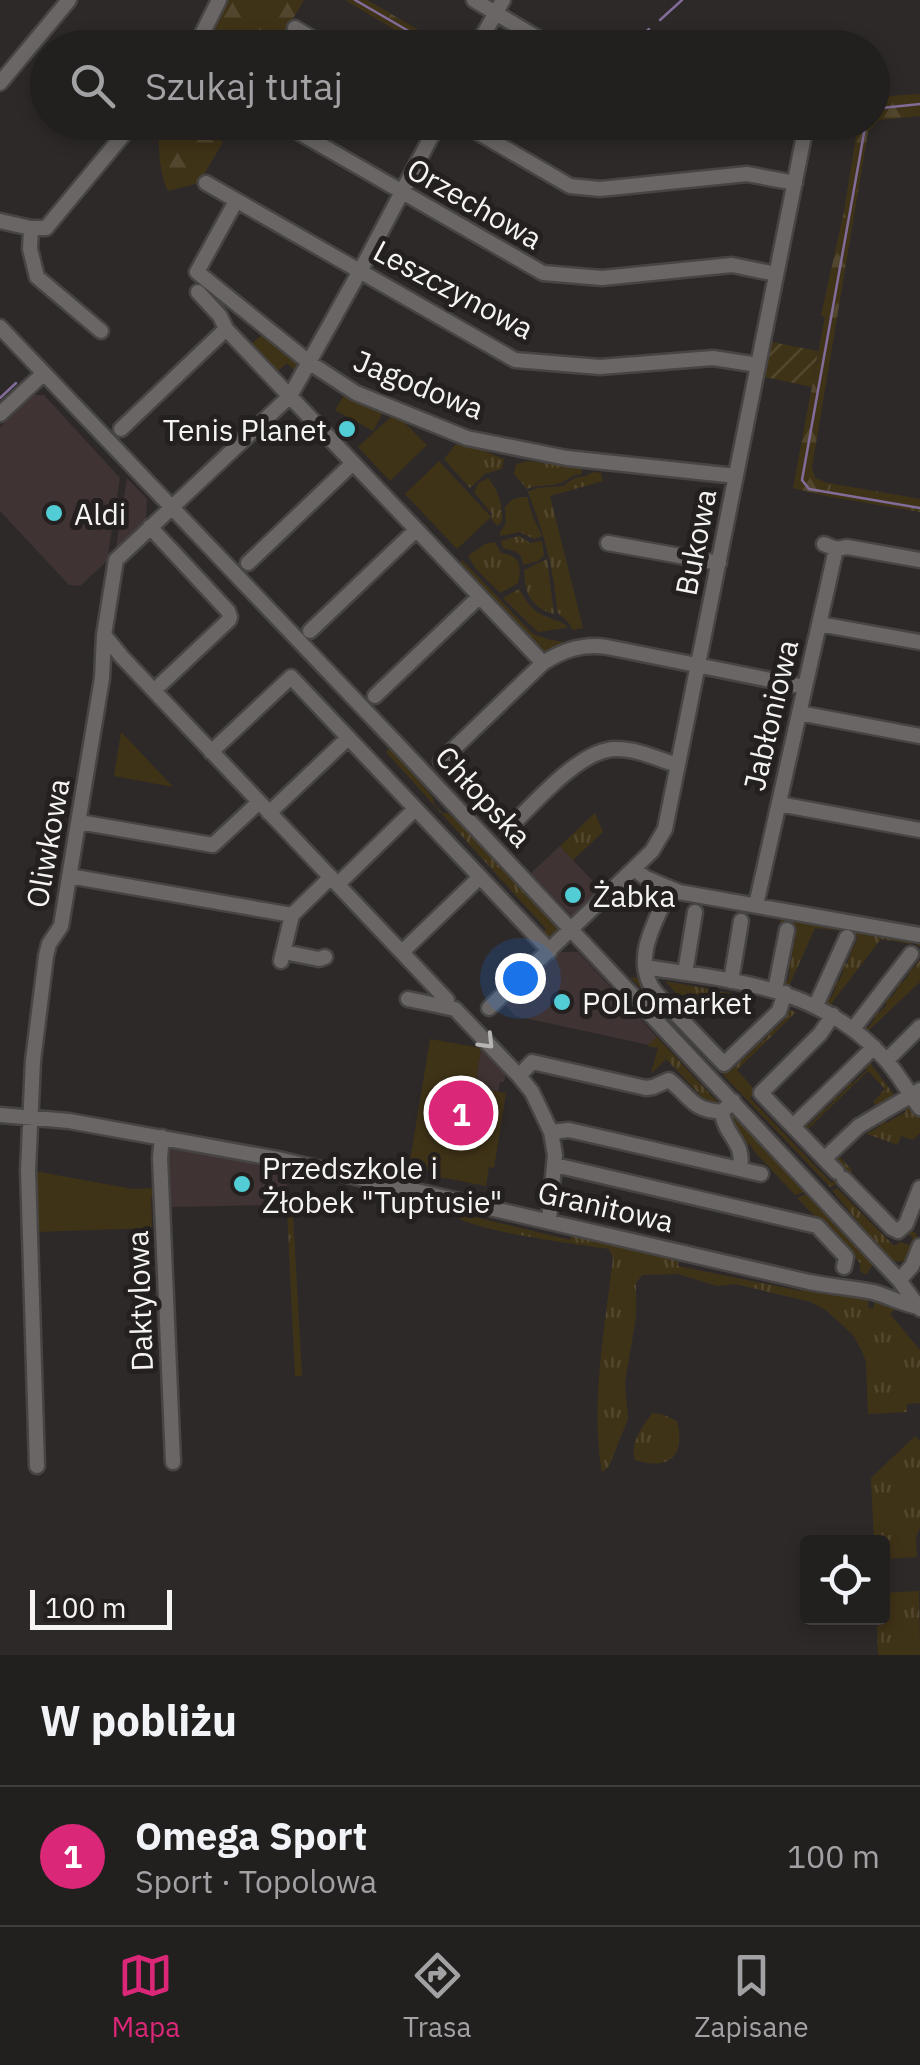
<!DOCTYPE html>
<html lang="pl">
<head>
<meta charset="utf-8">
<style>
	:root { --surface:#221f1f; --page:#2a2728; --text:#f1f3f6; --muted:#a2a2a4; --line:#3f3d3d; --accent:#db2777 }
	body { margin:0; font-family:"IBM Plex Sans",sans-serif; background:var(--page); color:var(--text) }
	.controls { position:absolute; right:30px; bottom:30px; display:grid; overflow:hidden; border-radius:10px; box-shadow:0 5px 15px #0003 }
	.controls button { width:90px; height:90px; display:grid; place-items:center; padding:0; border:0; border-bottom:2px solid var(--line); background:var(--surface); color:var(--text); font:50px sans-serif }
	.scale { position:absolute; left:30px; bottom:25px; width:142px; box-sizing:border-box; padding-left:10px; border:5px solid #f6f3f3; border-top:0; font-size:28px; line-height:35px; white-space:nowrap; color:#f6f3f3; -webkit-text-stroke:8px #242020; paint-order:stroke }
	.you { position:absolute; left:520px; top:978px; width:35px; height:35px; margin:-25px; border:8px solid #fff; border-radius:50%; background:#1a73e8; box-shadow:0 0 0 15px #1a73e833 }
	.badge { display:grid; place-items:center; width:65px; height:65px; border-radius:50%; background:var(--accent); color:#fff; font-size:32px; font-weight:700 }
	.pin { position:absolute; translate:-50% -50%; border:5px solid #fff; box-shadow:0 2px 10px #0006 }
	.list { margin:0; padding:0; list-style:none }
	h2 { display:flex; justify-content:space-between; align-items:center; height:130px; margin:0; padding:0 40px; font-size:42px }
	h2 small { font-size:32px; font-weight:400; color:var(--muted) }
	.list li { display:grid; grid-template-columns:65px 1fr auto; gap:30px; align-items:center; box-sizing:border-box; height:140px; padding:0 40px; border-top:2px solid var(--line) }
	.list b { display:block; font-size:38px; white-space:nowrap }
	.list p { margin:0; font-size:32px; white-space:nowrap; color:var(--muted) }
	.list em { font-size:32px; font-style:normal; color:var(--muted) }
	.icon { flex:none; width:55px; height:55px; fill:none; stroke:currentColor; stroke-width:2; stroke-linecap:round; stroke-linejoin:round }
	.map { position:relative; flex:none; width:920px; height:1655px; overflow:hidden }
	.search { position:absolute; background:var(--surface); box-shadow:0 5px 15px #0003; left:30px; right:30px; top:30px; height:110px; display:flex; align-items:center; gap:25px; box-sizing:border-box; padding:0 35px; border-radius:55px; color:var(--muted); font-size:38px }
	.sheet { height:270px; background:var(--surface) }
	nav { display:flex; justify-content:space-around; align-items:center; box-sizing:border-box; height:140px; border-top:2px solid var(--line); background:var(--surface); font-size:28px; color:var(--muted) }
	nav a { display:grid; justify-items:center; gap:5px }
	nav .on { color:var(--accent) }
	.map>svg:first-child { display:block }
</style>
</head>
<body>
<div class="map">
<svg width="920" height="1655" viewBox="0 0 920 1655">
	<defs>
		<pattern id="grass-tufts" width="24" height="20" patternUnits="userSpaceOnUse" patternTransform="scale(2.5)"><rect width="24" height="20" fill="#3f3317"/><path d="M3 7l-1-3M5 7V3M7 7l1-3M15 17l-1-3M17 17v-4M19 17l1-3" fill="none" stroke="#52472e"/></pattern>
		<pattern id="forest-firs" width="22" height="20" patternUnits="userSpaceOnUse" patternTransform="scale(2.5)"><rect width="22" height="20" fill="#3f3317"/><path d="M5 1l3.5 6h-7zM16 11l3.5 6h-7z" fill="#52472e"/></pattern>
		<pattern id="garden-furrows" width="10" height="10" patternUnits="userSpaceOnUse" patternTransform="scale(2.5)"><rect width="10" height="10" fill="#3f3317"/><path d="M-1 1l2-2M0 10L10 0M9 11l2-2" fill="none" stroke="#52472e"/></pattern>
	</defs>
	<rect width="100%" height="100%" fill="#2e2929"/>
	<path fill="#3f3333" d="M34 395H44L120 478 107 561 80 586 69 585 0 511V427Z
		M127 478 147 499 146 519 116 547Z
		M560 846 601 890 573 917 531 873Z
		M561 952H578L657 1037 649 1045 515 1016 505 1005Z
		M481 1048H485L506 1071 504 1082H500L498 1092 475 1088Z
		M174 1147 286 1168 288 1197H270V1205L171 1207 167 1153Z"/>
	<path fill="url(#grass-tufts)" d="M456 444 484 451 504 459 502 469 485 474 470 488 444 459Z
		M528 461 582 468V474C571 474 569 480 560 483 548 487 538 484 527 489L514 474 516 464Z
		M593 472 601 473 603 481 550 496 583 628 573 630 569 623 557 612C554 567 544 534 528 492L537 488 564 486C577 473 582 480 593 472Z
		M488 478C498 489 503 507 502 522L497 526 491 519 492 514 474 492 479 483Z
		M828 483 920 499V512L826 496Z
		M520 497H527L533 517 542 536 534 539 520 532 500 536V533L506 523 505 507 512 500Z
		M519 536 530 543 542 541 544 555 538 561 523 565C522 551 515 551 503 548L501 541Z
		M495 542 501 553C520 556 522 565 518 583L500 593 476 569 468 556 485 544Z
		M547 559 554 614C530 607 525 593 524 570Z
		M462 560 532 633C544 640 557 640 570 644L542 654 456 566Z
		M519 589C525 599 530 609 542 615 552 620 559 620 567 626L566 628 538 632 503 598Z
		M391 747 433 798 434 804 442 813H448L465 826 558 924 560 931 550 942 540 935 546 929 386 752Z
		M595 813 603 832 573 860 560 846Z
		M781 918 920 942V947L912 941 910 944 881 939 831 1004 851 1019 860 1008 863 1010 852 1020 826 1005 825 996 831 998 836 987 830 984 832 979 839 981 844 970 838 967 840 961 847 964 851 952 845 949 846 947 853 949 858 937 842 931 815 928 789 986 812 996 818 983 822 984 815 997 811 998 783 988 781 980 788 981 790 969 783 967 784 961 791 962 793 949 787 948 788 941 795 942 797 927 783 924 781 939H777Z
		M920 960V982L868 1031 885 1049 897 1039 900 1042 887 1050 885 1049 864 1032 862 1024 868 1028 875 1018 870 1014 873 1009 879 1013 887 1004 881 999 885 994 891 998 898 988 893 984 896 979 902 983 910 973 905 968 906 966 912 970Z
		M630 977 642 978 731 1071 742 1060 738 1055 742 1051 747 1056 756 1047 751 1042 755 1038 761 1043 769 1034 765 1029 769 1025 774 1030 785 1019 781 1014 784 1008 796 1012 737 1070 753 1088 765 1077 768 1080 750 1098 832 1183 842 1170 834 1161 836 1153 852 1170 849 1178 843 1173 834 1186 830 1187Z
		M665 981 740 995 725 1010 719 1008V1001L724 1000V996L718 999 715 995 707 994 697 1001 678 995Z
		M657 1037 722 1107 702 1101 704 1099 666 1059 667 1053 665 1060 651 1074 658 1048 647 1046Z
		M867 1059 898 1100 880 1110 873 1102 885 1089 868 1071 805 1132 802 1128V1121L808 1126 820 1114 815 1109 819 1106 824 1110 834 1101 829 1096 832 1093 837 1097 847 1088 843 1082 846 1079 852 1084 867 1070 862 1064Z
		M906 1104 920 1113V1133L913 1140 901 1136 898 1145 867 1134 868 1131 870 1132 880 1126 877 1120 882 1117 886 1123 906 1112 903 1106Z
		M735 1111 794 1177 792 1180 805 1192 795 1195 753 1150 750 1144 748 1145 734 1129 728 1114Z
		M837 1188 894 1246 900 1242 910 1245 913 1237 907 1234 910 1231 915 1232 918 1238 908 1260 898 1262 886 1257 832 1190Z
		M808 1193 874 1262 867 1274H864L860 1270V1263L797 1198Z
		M292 1197 302 1376H295L287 1209Z
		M442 1209 570 1240 572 1232 679 1257 678 1266 801 1291 803 1288 869 1300 868 1308 873 1309 875 1301 895 1309 890 1314 920 1350V1403L907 1404V1412L868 1414 866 1362 862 1351 853 1335 827 1311 811 1302 735 1284 717 1286 678 1274 642 1275 636 1283V1317L625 1382 628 1419 609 1466 602 1473C590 1402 605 1328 613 1258L609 1249C571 1243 468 1232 442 1209Z
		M652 1413 662 1414 677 1421C686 1456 669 1471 635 1460 629 1442 643 1427 652 1413Z
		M915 1436 920 1441V1528L916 1537 917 1557 883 1559 882 1542H874L871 1478Z
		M919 1591 920 1655H878L877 1618H882L883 1593Z"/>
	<path fill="url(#forest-firs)" d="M225 0H304L276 47 200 48Z
		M345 0H367L448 47H424Z
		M920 94V116L879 120 868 132 812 467 815 478 828 483 826 496 793 488 825 317 821 316 844 211 858 125 815 128 819 123 872 122 873 97Z
		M626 122H796V124L608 139 581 136 557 123Z
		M159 123H223L215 137 223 142 199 183 168 191C158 171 159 145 159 123Z"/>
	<path fill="#3f3317" d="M263 334 300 363 295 371 287 363 277 372 251 344Z
		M346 392 385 409 373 431 335 410Z
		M395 413 427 445 390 481 358 447Z
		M439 461 491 517 457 549 405 494Z
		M121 732 128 739 173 787 114 776Z
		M430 1039 481 1048 475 1088 506 1093 494 1168 489 1167 486 1186 440 1177V1172L409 1167Z
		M34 1171 133 1189 154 1188 155 1196 151 1197 152 1228 35 1232Z"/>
	<path fill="url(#garden-furrows)" d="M772 342 818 351 812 387 765 377Z"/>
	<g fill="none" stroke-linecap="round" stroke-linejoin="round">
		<path stroke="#826c99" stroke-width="2.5" d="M355 0 438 48
			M660 20 682 0
			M629 48 649 29
			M872 109 920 104
			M567 122 582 131 602 133 736 122
			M866 122 802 480 809 489 920 508
			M0 398 16 383"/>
		<g stroke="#474444" stroke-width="19">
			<path id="minor" d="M474 0 554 48
				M295 28 328 48
				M192 48 199 40 219 0
				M476 48 503 0
				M0 83 69 0
				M281 122 543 273 602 278 732 265 776 274
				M439 122 365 262 290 396 116 560 104 635 122 657 447 1000
				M460 122 570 186 600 189 747 174 795 183
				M206 183 515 360 600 367 713 358 758 365
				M236 201 197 272 310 363 356 393 467 438 567 458 736 476
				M0 221 31 228H46L134 122
				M31 228 30 249 37 277 101 331
				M198 292 220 316 226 329 543 663
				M0 327 401 748 899 1280 920 1309
				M0 414 43 374
				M121 429 226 329
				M150 527 228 611 230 617 229 620 161 684
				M608 543 719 563
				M836 549 847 547 920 560
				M248 563 353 463
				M819 624 920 642
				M310 631 415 531
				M375 696 479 597
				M799 713 920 736
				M211 752 291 677 550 951
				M441 761 543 663C563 650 583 643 607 647L805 687
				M779 804 920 830
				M269 813 348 738
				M79 822 213 845 259 802
				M507 830C533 805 580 748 617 749 637 749 658 759 677 765
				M634 869 646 878 679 892 920 935
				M69 876 292 915 331 877
				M338 884 415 809
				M666 898C652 927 632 964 656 993L724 1064 779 1011 785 993
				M756 905 836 549 824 544
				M284 952 319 959 325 957
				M402 952 480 877
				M281 961 292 915
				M645 967C735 981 819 986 884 1058 898 1073 908 1092 920 1108
				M685 973 695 912
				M731 981 741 921
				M775 990 787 930
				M408 999 455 1009 519 1076 532 1092 551 1132 555 1155 549 1220
				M816 1005 847 937
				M489 1008 652 851 665 829 805 131
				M833 1015 820 1034 761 1093 837 1172
				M853 1029 911 954
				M887 1060 920 1027
				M519 1076 532 1062 646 1088 653 1087 669 1080C691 1097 691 1110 722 1112L733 1101
				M722 1112C725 1137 745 1141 740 1169
				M0 1115 69 1121 278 1159 809 1282C830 1286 853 1288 873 1292 888 1296 902 1304 919 1307
				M793 1126 874 1047
				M551 1132 569 1130 761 1174
				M162 1137 160 1157 173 1462
				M825 1158 859 1126 920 1090
				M555 1165 817 1226 846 1257 844 1267
				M844 1179 892 1228 898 1231 906 1224 920 1188
				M903 1276 912 1266 920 1246
				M37 1466 28 1170 33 1061 46 956 49 944 61 926 102 678 104 635"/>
		</g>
		<use href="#minor" stroke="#6b6666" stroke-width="14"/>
	</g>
	<defs><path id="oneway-chevron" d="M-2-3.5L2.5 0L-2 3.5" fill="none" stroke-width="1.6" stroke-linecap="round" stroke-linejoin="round" transform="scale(2.5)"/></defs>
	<use stroke="#b7b4b4" href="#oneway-chevron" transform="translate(487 1042) rotate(46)"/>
	<g fill="#52ccd5" stroke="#242020" stroke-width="4">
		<circle cx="347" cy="429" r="10"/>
		<circle cx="54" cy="513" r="10"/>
		<circle cx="573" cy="895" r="10"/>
		<circle cx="562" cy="1002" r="10"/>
		<circle cx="242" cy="1184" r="10"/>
	</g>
	<g text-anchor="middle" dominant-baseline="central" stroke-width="10" stroke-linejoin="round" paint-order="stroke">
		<g font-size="30" fill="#f6f3f3" stroke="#242020">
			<text transform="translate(475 203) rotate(30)">Orzechowa</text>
			<text transform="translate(454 289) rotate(28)">Leszczynowa</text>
			<text transform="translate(419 384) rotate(22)">Jagodowa</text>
			<text transform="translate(695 542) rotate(-79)">Bukowa</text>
			<text transform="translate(770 715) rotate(-77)">Jabłoniowa</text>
			<text transform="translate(484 796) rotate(47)">Chłopska</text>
			<text transform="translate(47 843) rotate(-80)">Oliwkowa</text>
			<text transform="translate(606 1206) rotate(13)">Granitowa</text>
			<text transform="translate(139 1301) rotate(-92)">Daktylowa</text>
		</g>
		<g font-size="30" fill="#f6f3f3" stroke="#242020" text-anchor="start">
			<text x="327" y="429" text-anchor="end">Tenis Planet</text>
			<text x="74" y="513">Aldi</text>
			<text x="593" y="895">Żabka</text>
			<text x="582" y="1002">POLOmarket</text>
			<text x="262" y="1167">Przedszkole i<tspan x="262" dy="34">Żłobek "Tuptusie"</tspan></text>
		</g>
	</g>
</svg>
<div class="controls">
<button><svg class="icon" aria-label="locate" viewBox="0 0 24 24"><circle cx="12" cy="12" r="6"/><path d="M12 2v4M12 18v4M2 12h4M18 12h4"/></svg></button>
</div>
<div class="scale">100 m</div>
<div class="you"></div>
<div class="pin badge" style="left:461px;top:1113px">1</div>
<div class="search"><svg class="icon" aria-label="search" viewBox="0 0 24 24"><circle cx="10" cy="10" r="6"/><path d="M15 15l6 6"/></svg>Szukaj tutaj</div>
</div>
<section class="sheet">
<h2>W pobliżu<small></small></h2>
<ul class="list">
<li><span class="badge">1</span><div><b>Omega Sport</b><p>Sport · Topolowa</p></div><em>100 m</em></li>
</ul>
</section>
<nav>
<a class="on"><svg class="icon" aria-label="map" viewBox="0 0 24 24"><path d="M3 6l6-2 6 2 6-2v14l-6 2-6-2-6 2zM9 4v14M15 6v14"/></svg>Mapa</a>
<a><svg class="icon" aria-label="directions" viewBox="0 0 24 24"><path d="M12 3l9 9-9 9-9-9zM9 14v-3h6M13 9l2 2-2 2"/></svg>Trasa</a>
<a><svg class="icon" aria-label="saved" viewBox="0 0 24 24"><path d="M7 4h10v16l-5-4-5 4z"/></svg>Zapisane</a>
</nav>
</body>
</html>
